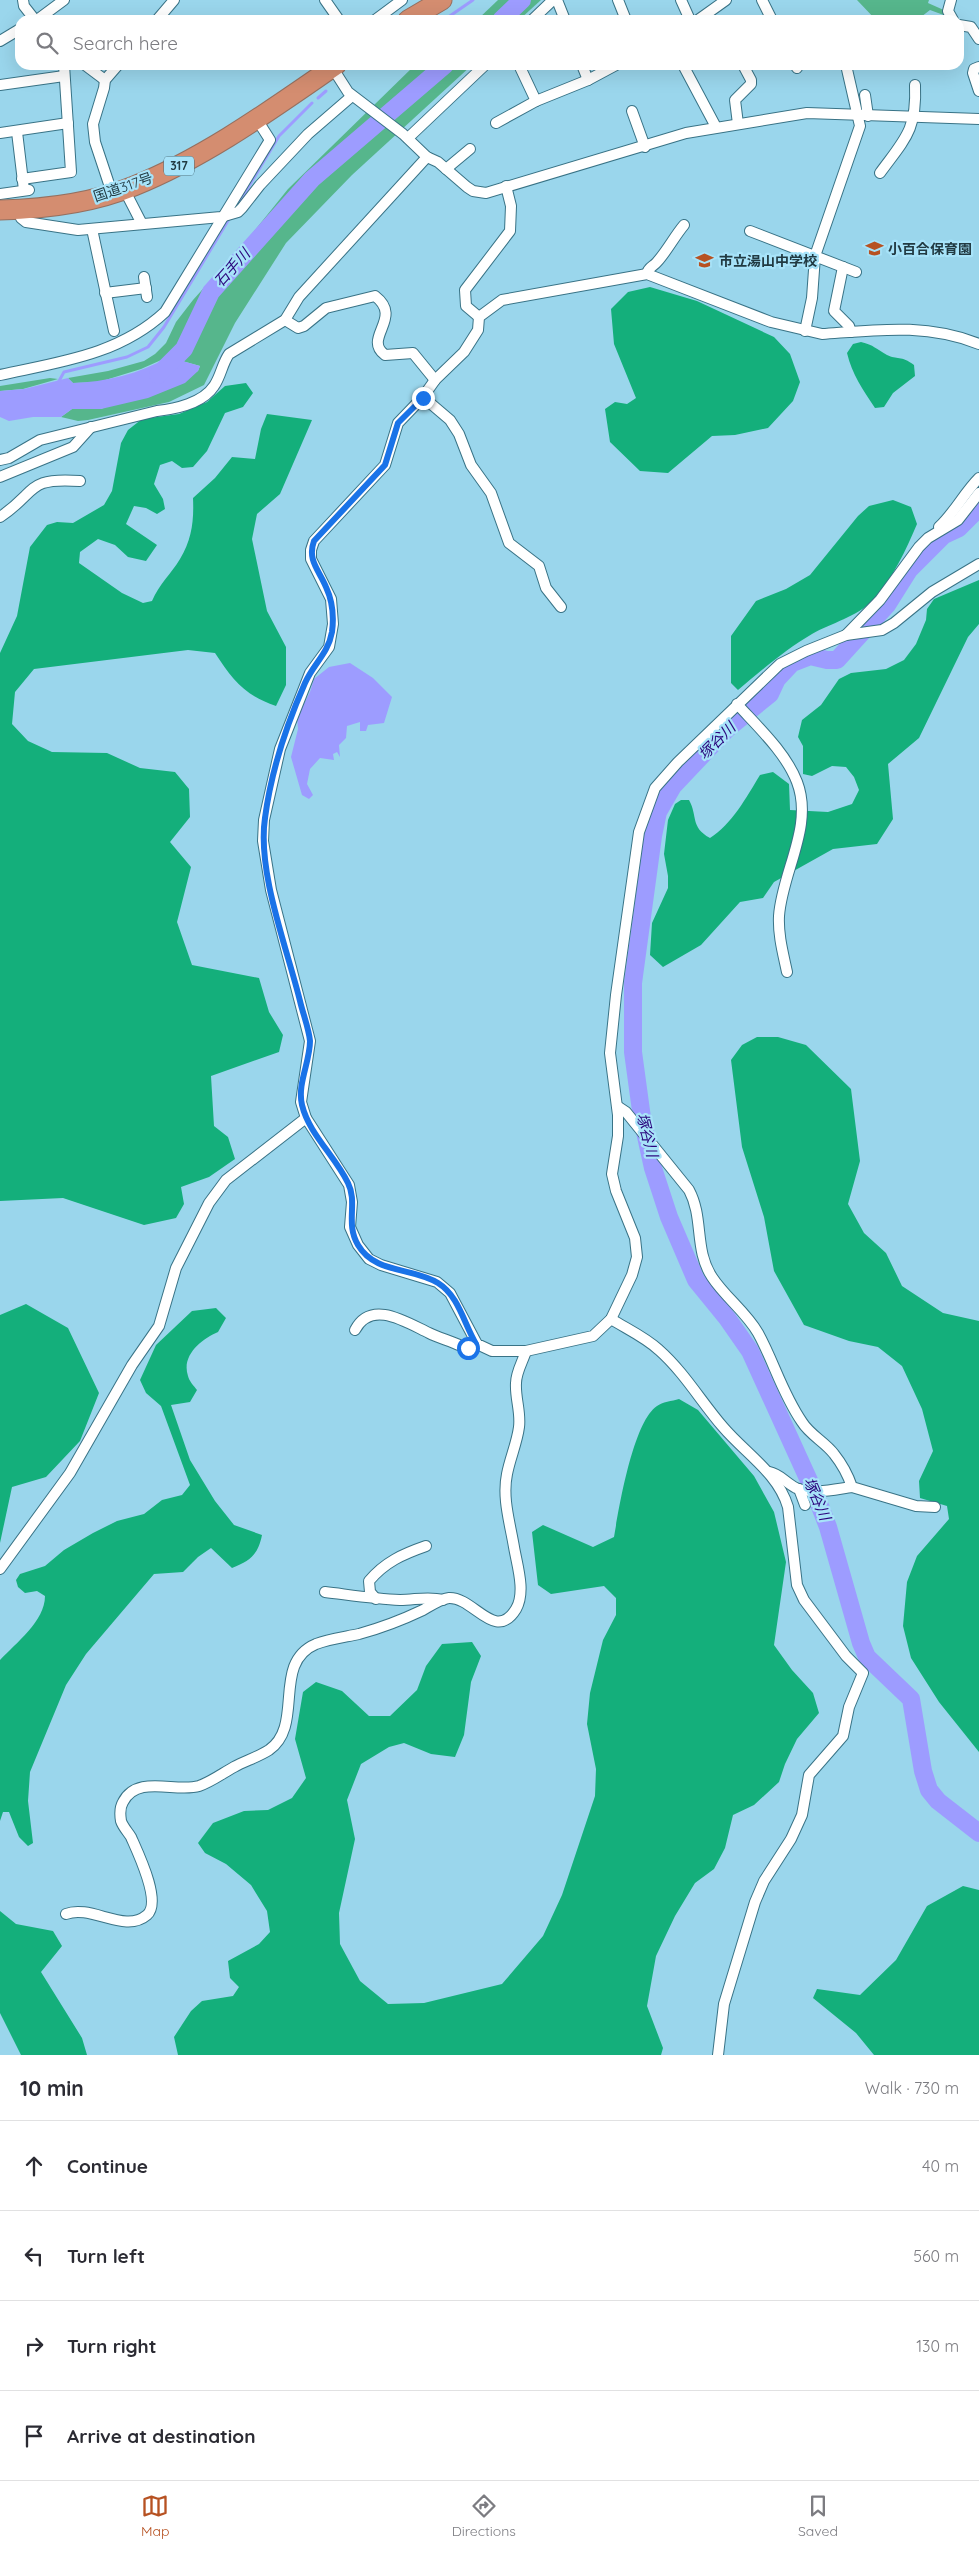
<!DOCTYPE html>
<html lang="en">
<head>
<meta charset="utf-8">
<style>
	:root { --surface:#fff; --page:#f2f2f3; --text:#2b2b33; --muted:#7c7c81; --line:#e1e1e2; --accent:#b75222 }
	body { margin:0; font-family:Quicksand,"Noto Sans JP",sans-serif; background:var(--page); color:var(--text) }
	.stop { position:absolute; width:15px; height:15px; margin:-11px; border:4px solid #1a73e8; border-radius:50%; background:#fff }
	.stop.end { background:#1a73e8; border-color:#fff; box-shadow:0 1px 5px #0008 }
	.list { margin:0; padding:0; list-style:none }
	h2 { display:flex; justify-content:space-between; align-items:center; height:65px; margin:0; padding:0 20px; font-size:21px }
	h2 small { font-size:16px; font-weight:400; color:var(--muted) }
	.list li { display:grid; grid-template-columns:32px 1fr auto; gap:15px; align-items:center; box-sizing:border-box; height:90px; padding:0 20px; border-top:1px solid var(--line) }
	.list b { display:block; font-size:19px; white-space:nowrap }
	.list em { font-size:16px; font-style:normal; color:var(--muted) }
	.icon { flex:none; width:28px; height:28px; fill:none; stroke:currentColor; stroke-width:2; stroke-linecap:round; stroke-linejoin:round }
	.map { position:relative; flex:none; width:979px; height:2055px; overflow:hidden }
	.search { position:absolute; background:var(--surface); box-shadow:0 5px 20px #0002; left:15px; right:15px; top:15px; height:55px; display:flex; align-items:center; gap:12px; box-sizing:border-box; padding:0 18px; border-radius:15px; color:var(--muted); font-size:19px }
	.sheet { height:425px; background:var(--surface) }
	nav { display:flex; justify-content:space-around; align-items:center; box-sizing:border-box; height:70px; border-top:1px solid var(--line); background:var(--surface); font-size:14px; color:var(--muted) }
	nav a { display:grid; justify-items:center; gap:2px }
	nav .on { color:var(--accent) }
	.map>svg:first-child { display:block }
	.green { fill:#56b68c }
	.forest { fill:#14af7b }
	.water { fill:#9d9cff }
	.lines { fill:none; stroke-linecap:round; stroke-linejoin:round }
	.stream { stroke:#9d9cff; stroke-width:3 }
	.river { stroke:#9d9cff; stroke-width:18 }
	.street-casing { stroke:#397386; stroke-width:12 }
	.highway-casing { stroke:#957060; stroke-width:21 }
	.street { stroke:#fff; stroke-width:10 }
	.highway { stroke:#d48d70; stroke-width:19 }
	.route { stroke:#1a73e8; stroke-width:6 }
	.labels { text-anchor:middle; stroke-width:4.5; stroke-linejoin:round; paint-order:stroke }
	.shield { fill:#a7e3f9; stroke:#496d79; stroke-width:1 }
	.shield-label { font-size:12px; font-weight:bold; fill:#213a42 }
	.street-label { font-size:14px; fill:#213a42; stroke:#a7e3f9 }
	.poi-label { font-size:14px; font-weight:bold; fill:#213a42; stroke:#a7e3f9; text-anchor:start }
	.water-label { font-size:15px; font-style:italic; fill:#2b057d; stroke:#a7e3f9 }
</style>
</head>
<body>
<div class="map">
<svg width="979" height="2055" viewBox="0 0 979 2055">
	<rect width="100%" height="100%" fill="#9ad6ec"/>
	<g class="green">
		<polygon points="498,0 541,0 519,20 477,20"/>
		<polygon points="857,0 929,0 928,3 946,11 949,17 930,10 917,20 876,20"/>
		<polygon points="415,65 472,65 352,175 286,243 235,323 204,385 169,402 88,420 78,421 61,417 72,409 101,409 198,371 200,366 168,357 141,369 99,382 73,383 68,378 108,371 144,361 155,354 166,343 176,322 193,300 251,235 288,189"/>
		<polygon points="50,378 58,379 23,389 0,391 0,386"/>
	</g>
	<g class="forest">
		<polygon points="650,287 697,301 774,337 790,354 800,382 793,401 768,428 735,435 712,436 668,473 640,471 610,442 605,409 615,402 627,404 636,398 614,344 611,309 628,292"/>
		<path d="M861,342c13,3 15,7 26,13 10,5 14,0 27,10l1,11 -22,17 -9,14 -9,1c-12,-18 -23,-34 -28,-55l6,-9z"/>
		<path d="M246,383l7,10 -10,14 -18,6 -18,38 -14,16 -11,1 -10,-7 -12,4 -6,19 9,15 2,10 -8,5 -11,-6 -12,-2 -8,18 31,21 -11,16 -18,-4 -13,-12 -17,-6 -18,13 -1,11 43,30 21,10 9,-2c7,-17 19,-27 28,-42 12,-20 14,-38 13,-61l22,-20 17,-21 23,2 6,-30 6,-15 45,6 -32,74 -23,20 -5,25 15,72 19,36v38l-10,21c-31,-10 -44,-27 -61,-53l-27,-3 -154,19 -19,23 -3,32 16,17 24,11 55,1 33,15 35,4 14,17 1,28 -20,25 21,25 -14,55 15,43 67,13 10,34 14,23 -4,17 -68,24 3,50 14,11 7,22 -26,18 -28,10 3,17 -8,14 -32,7 -81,-27 -63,3v-548l17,-37 13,-69 17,-22 10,-3 16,1 31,-18 8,-14 9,-48 7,-13 14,-11 37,-5 28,-12 18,-16z"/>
		<path d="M893,500l18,7 6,17c-11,26 -24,54 -44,76 -16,17 -42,23 -61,34 -26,15 -50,36 -74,56l-7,-7v-47l25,-35 30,-12 24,-14 48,-59 11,-10z"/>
		<path d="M979,580v44l-11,13 -49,101 -31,26 5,55 -16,25 -44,5 -59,33 -11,16 -23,4 -39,43 -38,22 -13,-12 2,-32 16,-35v-12l-4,-22 4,-34 7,-16 6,-4h8c9,16 1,27 21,38 22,-14 36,-40 50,-63l13,-3 16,12 1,26 38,2 24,-8 7,-14 -5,-13 -8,-10 -14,-1 -20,10 -9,-2v-28l-5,-9 4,-17 19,-15 18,-26 12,-6 35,-4 18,-9 12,-16 10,-24 1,-11 7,-10z"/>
		<polygon points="757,1037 778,1037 806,1045 851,1089 860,1161 848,1204 864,1233 886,1253 902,1286 943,1313 979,1321 979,1752 939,1702 911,1658 903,1626 907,1582 917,1556 949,1519 947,1506 920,1498 919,1481 933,1451 922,1409 902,1366 878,1347 849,1341 804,1325 774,1271 764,1217 742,1147 731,1060 742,1045"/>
		<polygon points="26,1304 68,1328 99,1393 80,1441 46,1477 12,1487 0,1543 0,1315"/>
		<path d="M216,1308l10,10 -8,14c-16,7 -37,23 -30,44 1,5 6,10 9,14l-7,12 -19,3 19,55 25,41 19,24 28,10c-4,20 -12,26 -30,33l-21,-20 -13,9 -15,15 -29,2 -68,80 -20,31 -36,87 -2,29 5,42 -5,3 -9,-9 -10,-25h-6l-3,9v-161c16,-17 45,-39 45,-64l-8,-5 -12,2 -7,-6 -2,-7 4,-6 25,-8 19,-16 29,-17 24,-12 27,-7 18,-14 20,-5 8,-10 -29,-79 -15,-13 -6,-13 16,-35 36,-34z"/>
		<path d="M679,1399l19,11 56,66 20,36 12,50 -12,83 18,25 21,23 6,20 -22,26 -12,25 -6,18 -25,23 -21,10 -8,33 -11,21 -19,14 -20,33 -19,40 -9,50 16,42 -2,7h-483l-4,-18 17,-26 11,-10 31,-5 6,-9 -9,-9 -2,-17 31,-17 11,-12 -3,-21 -16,-26 -25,-21 -21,-11 -7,-10 15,-20 31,-12 24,-1 24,-12 14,-20 -11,-39 8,-47 13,-10 26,9 27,25h21l27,-26 9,-24 16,-22 30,-2 9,14 -10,26 -7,53 -9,22 -24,-3 -27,-11 -15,4 -28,17 -14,36 8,39 -16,74 1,31 20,37 28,23 36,-1 78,-19 41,-48 19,-41 33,-99 1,-27 -9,-45 3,-31 13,-53 13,-25v-17l-12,-12 -53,8 -13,-9 -6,-53 11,-7 50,22 21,-10c5,-29 19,-115 43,-131 5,-4 15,-5 22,-7z"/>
		<polygon points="963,1886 979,1890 979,2055 874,2055 856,2033 813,1998 817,1989 860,1995 896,1960 927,1906"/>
		<polygon points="0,1911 16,1924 53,1931 62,1946 41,1972 82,2038 87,2055 21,2055 0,2013"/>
	</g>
	<g class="water">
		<path d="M168,357l32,9 -2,5 -13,12 -37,15 -47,11h-29l-11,8h-28l-24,4 -9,-4v-26l24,-2 44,-11 5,5c32,-1 67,-9 95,-26z"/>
		<polygon points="350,663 373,678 392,697 384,723 368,725 366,731 360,731 360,722 347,726 346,738 339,745 340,757 337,752 333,754 334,760 320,758 310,769 307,784 313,795 309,799 302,795 291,757 298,729 297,717 310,692 314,679 329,667"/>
	</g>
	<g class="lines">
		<g class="stream">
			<polyline points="444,20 473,0"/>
			<polyline points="356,67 360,65"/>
			<polyline points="318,98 326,91"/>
			<polyline points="235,209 279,136 312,103"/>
			<polyline points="59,381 64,372 127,357 148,347 164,327 229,219"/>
		</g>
		<g class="river">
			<polyline points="501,20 522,0"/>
			<polyline points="158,375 184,349 211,292 312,179 445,65"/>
			<polyline points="979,502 972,515 959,528 944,535 909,570 887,605 837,660 827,660 810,656 792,663 777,679 770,694 727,729 673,786 658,812 653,836 633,983 633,1052 642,1118 653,1168 669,1217 696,1280 727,1318 750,1351 816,1496 828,1527 861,1643 867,1657 911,1699 923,1771 929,1790 938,1801 979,1833"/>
		</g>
		<defs>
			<g id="street">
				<polyline points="23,0 24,6 35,20"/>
				<polyline points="325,0 339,20"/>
				<polyline points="557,0 565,20"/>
				<polyline points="618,0 626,20"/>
				<polyline points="681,0 690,20"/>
				<polyline points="762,0 772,20"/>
				<polyline points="951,0 948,11 953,20"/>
				<polyline points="37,20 64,0"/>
				<polyline points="157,20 174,0"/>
				<polyline points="375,20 402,0"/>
				<polyline points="532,20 553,0"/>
				<polyline points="698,20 726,0"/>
				<polyline points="959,25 971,27 979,39"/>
				<polyline points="0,41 20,29"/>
				<polyline points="85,65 105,80"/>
				<polyline points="519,65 536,101"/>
				<polyline points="582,65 588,80"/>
				<polyline points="683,65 716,127"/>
				<polyline points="795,65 797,68"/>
				<polyline points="332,67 348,92 403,134 427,157 438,162 467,187 473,191 486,193 686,133 807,113 979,119"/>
				<polyline points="979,67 974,69 973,73 979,91"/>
				<polyline points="0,85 64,76"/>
				<polyline points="865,95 868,116"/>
				<polyline points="632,111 645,147"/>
				<polyline points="496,123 536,101 588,80 616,65"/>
				<polyline points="738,124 735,100 751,84 751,80 743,65"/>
				<polyline points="17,132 24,190"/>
				<polyline points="0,133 68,123"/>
				<polyline points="408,138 485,65"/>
				<polyline points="446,169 470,149"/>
				<path d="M880,173c25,-34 37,-43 35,-88"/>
				<polyline points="22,179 71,172 64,65"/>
				<polyline points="124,189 142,224"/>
				<polyline points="112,193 95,142 93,124 104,88 105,80 118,65"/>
				<polyline points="0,194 29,190"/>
				<polyline points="18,210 21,218 26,222 78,230 221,217 238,212 242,208 260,185 308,134 352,96"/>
				<polyline points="92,229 114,331"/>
				<polyline points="750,231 856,272"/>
				<polyline points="843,267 834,311 849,326 851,332"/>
				<path d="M647,274c1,-7 6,-7 10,-12 10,-11 17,-25 27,-37"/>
				<polyline points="144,277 147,297"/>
				<polyline points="105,293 146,288"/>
				<polyline points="479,317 466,306 465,290 510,231 511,206 506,186"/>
				<path d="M285,320l13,8 6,-2 22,-18 49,-12c29,22 -13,42 10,59l28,-2 22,27"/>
				<polyline points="805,331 812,298 815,256 860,126 846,65"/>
				<path d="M979,344c-53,-21 -102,-14 -157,-10l-51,-12 -124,-48 -145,26 -23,17 -1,13 -14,22 -29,28 -12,17 -25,26 -13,42 -71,76 -3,9v9l20,40 2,25 -4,23 -19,26 -30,76 -16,71 -1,21 8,49 39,151 -9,61 5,16 43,67 3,17 -2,25 8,18 11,14 12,6 56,17 13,11 27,51 15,7h34l67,-15 18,-17 21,-44 5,-18 -2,-19 -19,-47 -4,-17 6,-38v-21l-8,-62 6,-58 23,-163 16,-44 23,-26 102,-98 26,-13 40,-16 36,-5 12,-7 38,-31 47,-28"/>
				<path d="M0,375c59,-13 119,-20 165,-63l105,-172 -14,-22"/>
				<polyline points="423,397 450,420 459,434 471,465 491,493 509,543 539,566 546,588 561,607"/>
				<path d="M0,460l9,-2 31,-18 117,-29c18,-2 46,-8 57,-25 7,-10 8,-22 15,-32l56,-34 14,-23 128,-140"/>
				<polyline points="0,477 73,447 91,427"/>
				<path d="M0,517c38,-25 25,-40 80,-36"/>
				<path d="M939,527c16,-15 25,-34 40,-49"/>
				<polyline points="846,635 880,600 919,547 928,538 958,520 979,493"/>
				<path d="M737,704c21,23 49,49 60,78 17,44 -15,90 -18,134 -1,19 4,37 8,56"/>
				<path d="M617,1106l9,6 63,78c15,28 5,60 23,87 13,20 34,35 46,56 16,29 24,60 44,89 8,13 23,20 32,32 8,10 14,21 18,33l64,19 19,1"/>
				<path d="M611,1319c16,10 34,18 48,31 25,22 43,53 64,77 22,26 55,46 65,80l9,78 7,15 42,56 17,17 -14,34 -6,29 -34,39 -7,40 -11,24 -27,42 -9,21 -31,102 -6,51"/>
				<path d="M355,1330c16,-31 51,-8 74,3 10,5 22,8 32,13l7,1 9,-3"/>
				<path d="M769,1472c11,2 17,11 27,16 16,7 40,1 56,-1"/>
				<polyline points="799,1489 805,1505"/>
				<polyline points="0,1569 70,1473 132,1365 159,1326 176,1268 209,1203 226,1180 306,1118"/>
				<path d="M325,1592c25,3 50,7 75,8 15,0 28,-4 43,0"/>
				<path d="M376,1599l-6,-7 -1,-11c16,-19 34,-27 57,-35"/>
				<path d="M66,1914c25,-10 59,20 81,1 15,-13 -9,-62 -16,-78 -3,-5 -8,-10 -10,-16 -1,-6 -1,-14 2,-19 14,-28 53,-9 76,-16 12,-4 24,-13 35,-19 11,-6 24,-10 35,-17 36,-25 2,-87 47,-106 13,-5 29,-7 43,-10 22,-6 43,-14 64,-24 7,-4 17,-11 26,-12 25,-1 46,45 67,11 10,-17 1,-44 -2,-62 -4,-24 -12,-49 -7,-73 3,-16 10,-31 12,-47 2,-15 -4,-29 -3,-44 0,-11 7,-22 10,-32"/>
			</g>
			<g id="highway">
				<polyline points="408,20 442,0"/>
				<path d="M0,210c44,-1 93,-7 134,-24 72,-29 138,-77 202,-121"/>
			</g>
		</defs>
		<use href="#street" class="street-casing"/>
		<use href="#highway" class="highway-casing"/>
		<use href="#street" class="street"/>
		<use href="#highway" class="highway"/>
	</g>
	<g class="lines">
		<path class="route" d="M423,398l-25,25 -13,42 -71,76c-7,19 5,29 12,46 6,13 8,30 6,45 -4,22 -18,31 -27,51 -19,43 -34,89 -40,135 -8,54 22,130 35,183 3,13 9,28 10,40 0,21 -13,43 -8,64 7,29 33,51 46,78 10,20 -3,40 10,62 17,29 54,22 80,38 21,13 26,41 38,61l-8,4"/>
	</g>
	<defs>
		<symbol id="school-bare" viewBox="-9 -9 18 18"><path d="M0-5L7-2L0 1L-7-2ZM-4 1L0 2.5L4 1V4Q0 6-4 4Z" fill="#b75222" stroke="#a7e3f9" stroke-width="2.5" paint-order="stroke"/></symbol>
	</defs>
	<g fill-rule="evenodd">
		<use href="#school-bare" x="862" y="236" width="25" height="25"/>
		<use href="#school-bare" x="692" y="248" width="25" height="25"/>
	</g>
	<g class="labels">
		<rect class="shield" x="164" y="156.5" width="30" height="19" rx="4"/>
		<g class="shield-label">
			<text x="179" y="170">317</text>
		</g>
		<g class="street-label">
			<text transform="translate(123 187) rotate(-19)" y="5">国道317号</text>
		</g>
		<g class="poi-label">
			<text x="888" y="254">小百合保育園</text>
			<text x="719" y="266">市立湯山中学校</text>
		</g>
		<g class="water-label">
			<text transform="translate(232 268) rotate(-48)" y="5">石手川</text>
			<text transform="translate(717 741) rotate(-45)" y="5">塚谷川</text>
			<text transform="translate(647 1135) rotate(76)" y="5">塚谷川</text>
			<text transform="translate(817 1499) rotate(67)" y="5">塚谷川</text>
		</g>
	</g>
</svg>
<div class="stop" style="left:468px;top:1348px"></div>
<div class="stop end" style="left:423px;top:398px"></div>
<div class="search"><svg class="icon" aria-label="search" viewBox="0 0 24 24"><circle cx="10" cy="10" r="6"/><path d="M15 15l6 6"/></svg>Search here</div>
</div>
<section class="sheet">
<h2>10 min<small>Walk · 730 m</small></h2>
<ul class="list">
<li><svg class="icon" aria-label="ahead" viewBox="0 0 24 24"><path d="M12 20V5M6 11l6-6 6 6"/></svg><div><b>Continue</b></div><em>40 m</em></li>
<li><svg class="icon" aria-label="left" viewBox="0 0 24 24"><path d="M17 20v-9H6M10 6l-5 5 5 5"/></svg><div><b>Turn left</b></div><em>560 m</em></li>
<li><svg class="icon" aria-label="right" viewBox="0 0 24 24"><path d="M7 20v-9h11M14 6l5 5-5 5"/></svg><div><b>Turn right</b></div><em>130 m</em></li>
<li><svg class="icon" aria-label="arrive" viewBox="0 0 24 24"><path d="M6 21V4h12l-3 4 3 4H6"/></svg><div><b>Arrive at destination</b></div></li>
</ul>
</section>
<nav>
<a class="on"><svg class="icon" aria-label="map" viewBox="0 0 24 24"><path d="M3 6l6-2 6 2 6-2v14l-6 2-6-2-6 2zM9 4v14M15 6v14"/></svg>Map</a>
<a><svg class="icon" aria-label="directions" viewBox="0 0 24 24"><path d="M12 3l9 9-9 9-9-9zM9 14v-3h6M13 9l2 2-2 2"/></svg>Directions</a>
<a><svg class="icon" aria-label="saved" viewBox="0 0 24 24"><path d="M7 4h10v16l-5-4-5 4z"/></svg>Saved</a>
</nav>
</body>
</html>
